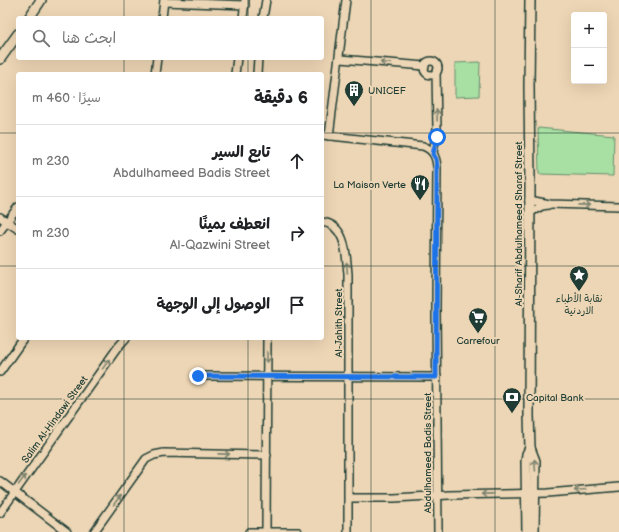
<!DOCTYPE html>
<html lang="ar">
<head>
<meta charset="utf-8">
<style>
	:root { --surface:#fff; --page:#f2f2f2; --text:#202124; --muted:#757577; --line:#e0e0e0 }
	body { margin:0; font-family:"Balsamiq Sans","Playpen Sans Arabic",sans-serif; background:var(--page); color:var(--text); direction:rtl }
	.controls { position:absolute; right:12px; top:12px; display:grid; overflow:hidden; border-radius:4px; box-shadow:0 4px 16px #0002 }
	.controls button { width:36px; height:36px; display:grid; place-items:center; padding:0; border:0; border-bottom:1px solid var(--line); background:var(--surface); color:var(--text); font:20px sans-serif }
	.stop { position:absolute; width:12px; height:12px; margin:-9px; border:3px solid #1a73e8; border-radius:50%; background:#fff }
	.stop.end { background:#1a73e8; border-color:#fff; box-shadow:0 1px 4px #0008 }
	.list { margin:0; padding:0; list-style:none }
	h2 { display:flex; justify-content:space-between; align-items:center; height:52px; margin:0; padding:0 16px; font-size:17px }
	h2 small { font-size:13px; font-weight:400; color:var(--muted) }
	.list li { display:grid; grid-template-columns:26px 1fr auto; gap:12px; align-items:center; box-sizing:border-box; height:72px; padding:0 16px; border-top:1px solid var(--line) }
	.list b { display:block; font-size:15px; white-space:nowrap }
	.list p { margin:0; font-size:13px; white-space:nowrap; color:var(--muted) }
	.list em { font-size:13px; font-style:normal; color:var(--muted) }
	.icon { flex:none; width:22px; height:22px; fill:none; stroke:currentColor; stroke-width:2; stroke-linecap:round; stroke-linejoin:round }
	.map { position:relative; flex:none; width:619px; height:532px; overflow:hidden; direction:ltr }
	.search { position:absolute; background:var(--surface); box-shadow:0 4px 16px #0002; left:16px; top:16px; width:308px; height:44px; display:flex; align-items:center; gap:10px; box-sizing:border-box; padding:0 14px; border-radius:4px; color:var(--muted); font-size:15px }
	.panel { position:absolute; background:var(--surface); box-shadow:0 4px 16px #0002; left:16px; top:72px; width:308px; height:268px; border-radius:4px; direction:rtl }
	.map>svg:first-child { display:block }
	.grass { fill:#a8dfa3; stroke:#648e6c }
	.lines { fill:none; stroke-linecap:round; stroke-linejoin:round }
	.minor-casing { stroke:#1f3d34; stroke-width:10 }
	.tertiary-casing { stroke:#1f3d34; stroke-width:12 }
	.minor { stroke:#edd6b5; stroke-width:7 }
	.tertiary { stroke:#edd6b5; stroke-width:9 }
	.oneway { stroke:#7c826e }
	.route { stroke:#1a73e8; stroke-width:5 }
	.grid { fill:none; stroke:#1f3d34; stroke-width:1; stroke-opacity:0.55 }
	.labels { text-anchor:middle; stroke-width:4; stroke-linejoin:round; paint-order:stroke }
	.poi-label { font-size:10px; fill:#1f3d34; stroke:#edd6b5; text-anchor:start }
	.street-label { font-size:10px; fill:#1f3d34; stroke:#edd6b5 }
</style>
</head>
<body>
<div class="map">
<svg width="619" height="532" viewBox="0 0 619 532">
	<rect width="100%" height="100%" fill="#edd6b5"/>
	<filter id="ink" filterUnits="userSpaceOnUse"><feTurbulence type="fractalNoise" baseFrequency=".025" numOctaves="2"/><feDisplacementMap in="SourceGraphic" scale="8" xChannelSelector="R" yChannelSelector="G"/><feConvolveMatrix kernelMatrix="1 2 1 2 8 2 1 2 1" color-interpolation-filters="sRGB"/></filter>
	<g filter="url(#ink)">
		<g class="grass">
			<polygon points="480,62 479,96 455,97 455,63"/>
			<polygon points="538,128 614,135 613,176 539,174"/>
		</g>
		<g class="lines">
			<defs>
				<g id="minor">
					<polyline points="164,2 245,5"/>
					<polyline points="162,18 164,0"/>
					<polyline points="243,18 245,0"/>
					<polyline points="263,18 266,0"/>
					<polyline points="340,59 425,66"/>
					<circle cx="431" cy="68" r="7"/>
					<polyline points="155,74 157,58"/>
					<polyline points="235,74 237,58"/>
					<polyline points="257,74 258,58"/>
					<path d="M322,135l101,11c10,4 13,10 14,21l-1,143 2,222"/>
					<polyline points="329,136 346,0"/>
					<polyline points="433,153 437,129 436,72"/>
					<polyline points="529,200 550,204 619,206"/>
					<polyline points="529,213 542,206 548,205"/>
					<polyline points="0,217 18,229"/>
					<path d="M322,222c25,3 24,34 26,52v258"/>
					<polyline points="0,231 18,207"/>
					<polyline points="0,372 24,338"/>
					<polyline points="198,376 437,377"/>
					<polyline points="0,481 67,532"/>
					<polyline points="349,498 394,498 449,495 548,493 619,487"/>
					<polyline points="0,513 118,347 126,338"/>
					<polyline points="94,532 146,459 154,455 164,453 267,455"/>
					<polyline points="249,532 298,532"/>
					<polyline points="266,532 267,338"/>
				</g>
				<g id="tertiary">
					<polyline points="530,0 529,86 530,183 529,415 530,448 535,461 534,532"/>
					<polyline points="29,18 41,0"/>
					<polyline points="0,59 18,34"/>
					<polyline points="527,532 526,462 527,454 530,448"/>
				</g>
			</defs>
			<use href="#minor" class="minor-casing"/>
			<use href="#tertiary" class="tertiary-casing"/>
			<use href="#minor" class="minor"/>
			<use href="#tertiary" class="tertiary"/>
		</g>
		<defs><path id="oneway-shaft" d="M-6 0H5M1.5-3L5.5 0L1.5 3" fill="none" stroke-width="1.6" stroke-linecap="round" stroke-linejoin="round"/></defs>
		<g class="oneway">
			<use href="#oneway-shaft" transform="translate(386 63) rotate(-175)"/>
			<use href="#oneway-shaft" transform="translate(437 115) rotate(-91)"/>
			<use href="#oneway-shaft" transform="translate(584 205) rotate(1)"/>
			<use href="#oneway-shaft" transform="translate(347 268) rotate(-94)"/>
			<use href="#oneway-shaft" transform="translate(267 357) rotate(90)"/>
			<use href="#oneway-shaft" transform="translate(106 364) rotate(-54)"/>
			<use href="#oneway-shaft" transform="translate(224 454) rotate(1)"/>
			<use href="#oneway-shaft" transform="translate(535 465) rotate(-94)"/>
			<use href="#oneway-shaft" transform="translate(22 480) rotate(-54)"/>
			<use href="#oneway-shaft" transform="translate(580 490) rotate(175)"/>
			<use href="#oneway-shaft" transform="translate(487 494) rotate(179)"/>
			<use href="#oneway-shaft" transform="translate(117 500) rotate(-54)"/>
		</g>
	</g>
	<g class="lines" filter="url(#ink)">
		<polyline class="route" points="198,376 436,377 437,167 436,159 433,154 437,137"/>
	</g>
	<path class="grid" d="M124,0v18M248,0v18M371,0v532M495,0v532M124,58v16M248,58v16M0,133h18M322,133h297M0,266h18M322,266h297M124,338v194M248,338v194M0,399h619"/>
	<defs>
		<symbol id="building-pin" viewBox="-11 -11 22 30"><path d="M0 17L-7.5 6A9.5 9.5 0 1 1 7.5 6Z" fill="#1f3d34" stroke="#edd6b5"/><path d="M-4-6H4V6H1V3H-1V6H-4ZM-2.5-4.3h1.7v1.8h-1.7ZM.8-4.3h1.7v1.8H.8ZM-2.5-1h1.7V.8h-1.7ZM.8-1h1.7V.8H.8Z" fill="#fff"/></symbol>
		<symbol id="restaurant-pin" viewBox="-11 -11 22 30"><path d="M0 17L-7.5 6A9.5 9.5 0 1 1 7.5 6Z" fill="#1f3d34" stroke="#edd6b5"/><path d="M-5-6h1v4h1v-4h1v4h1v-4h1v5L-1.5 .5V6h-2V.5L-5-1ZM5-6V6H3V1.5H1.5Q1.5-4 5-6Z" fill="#fff"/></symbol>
		<symbol id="sight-pin" viewBox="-11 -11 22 30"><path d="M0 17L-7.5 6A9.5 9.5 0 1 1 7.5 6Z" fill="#1f3d34" stroke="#edd6b5"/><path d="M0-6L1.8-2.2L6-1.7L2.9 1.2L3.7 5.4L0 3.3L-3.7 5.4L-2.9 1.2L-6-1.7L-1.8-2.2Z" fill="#fff"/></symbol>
		<symbol id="supermarket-pin" viewBox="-11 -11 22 30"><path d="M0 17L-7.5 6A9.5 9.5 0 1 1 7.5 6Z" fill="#1f3d34" stroke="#edd6b5"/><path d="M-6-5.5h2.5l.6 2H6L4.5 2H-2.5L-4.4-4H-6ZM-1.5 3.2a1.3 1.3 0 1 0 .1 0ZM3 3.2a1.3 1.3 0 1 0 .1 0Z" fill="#fff"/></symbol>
		<symbol id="bank-pin" viewBox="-11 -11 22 30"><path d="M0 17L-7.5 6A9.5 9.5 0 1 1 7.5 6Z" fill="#1f3d34" stroke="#edd6b5"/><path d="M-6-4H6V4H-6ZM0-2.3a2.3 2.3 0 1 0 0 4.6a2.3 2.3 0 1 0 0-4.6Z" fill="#fff"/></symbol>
	</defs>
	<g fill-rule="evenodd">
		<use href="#building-pin" x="343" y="79" width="22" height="30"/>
		<use href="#restaurant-pin" x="409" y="173" width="22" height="30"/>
		<use href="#sight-pin" x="568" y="264" width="22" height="30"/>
		<use href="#supermarket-pin" x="467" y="306" width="22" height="30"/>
		<use href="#bank-pin" x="501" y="386" width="22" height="30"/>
	</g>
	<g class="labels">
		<g class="poi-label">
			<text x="368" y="94">UNICEF</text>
			<text x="406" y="188" text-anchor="end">La Maison Verte</text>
			<text x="579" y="302" text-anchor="middle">نقابة الأطباء<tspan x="579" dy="12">الاردنية</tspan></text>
			<text x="478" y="344" text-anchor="middle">Carrefour</text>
			<text x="526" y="401">Capital Bank</text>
		</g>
		<g class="street-label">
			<text transform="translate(518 224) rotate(-90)" y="4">Al-Sharif Abdulhameed Sharaf Street</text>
			<text transform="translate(338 323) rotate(-90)" y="4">Al-Jahith Street</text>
			<text transform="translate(54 419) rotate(-54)" y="4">Salim Al-Hindawi Street</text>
			<text transform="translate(427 453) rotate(-90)" y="4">Abdulhameed Badis Street</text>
		</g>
	</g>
</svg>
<div class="controls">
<button>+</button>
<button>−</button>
</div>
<div class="stop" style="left:437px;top:137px"></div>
<div class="stop end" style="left:198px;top:376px"></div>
<div class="search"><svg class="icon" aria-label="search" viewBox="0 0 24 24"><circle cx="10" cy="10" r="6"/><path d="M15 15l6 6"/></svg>ابحث هنا</div>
<section class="panel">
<h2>6 دقيقة<small>سيرًا · 460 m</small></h2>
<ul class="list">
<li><svg class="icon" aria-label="ahead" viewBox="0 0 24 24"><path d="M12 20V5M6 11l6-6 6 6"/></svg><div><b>تابع السير</b><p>Abdulhameed Badis Street</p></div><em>230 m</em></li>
<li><svg class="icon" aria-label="right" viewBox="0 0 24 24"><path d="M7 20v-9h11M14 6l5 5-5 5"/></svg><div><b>انعطف يمينًا</b><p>Al-Qazwini Street</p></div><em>230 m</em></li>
<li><svg class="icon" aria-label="arrive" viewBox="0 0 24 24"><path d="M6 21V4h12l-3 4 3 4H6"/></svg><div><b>الوصول إلى الوجهة</b></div></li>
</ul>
</section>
</div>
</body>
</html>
